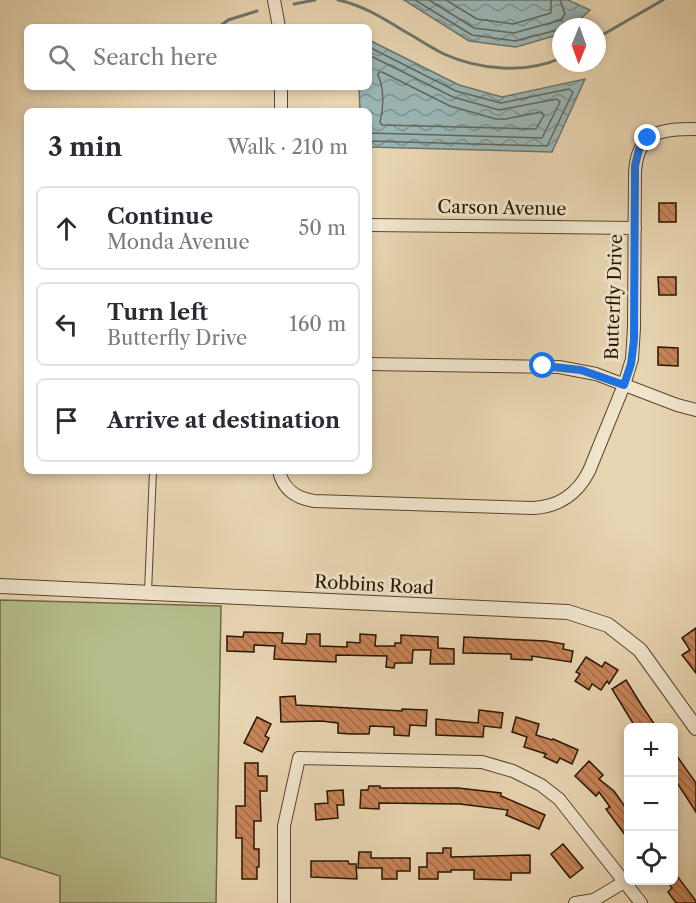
<!DOCTYPE html>
<html lang="en">
<head>
<meta charset="utf-8">
<style>
	:root { --surface:#fff; --page:#f2f2f3; --text:#2b2b33; --muted:#7c7c81; --line:#e1e1e2 }
	body { margin:0; font-family:"Libre Caslon Text",serif; background:var(--page); color:var(--text) }
	.controls { position:absolute; right:18px; bottom:18px; display:grid; overflow:hidden; border-radius:9px; box-shadow:0 3px 9px #0003 }
	.controls button { width:54px; height:54px; display:grid; place-items:center; padding:0; border:0; border-bottom:2px solid var(--line); background:var(--surface); color:var(--text); font:30px sans-serif }
	.compass { position:absolute; left:552px; top:18px; width:54px; height:54px; border-radius:50%; background:var(--surface); box-shadow:0 3px 9px #0003; rotate:181deg }
	.stop { position:absolute; width:18px; height:18px; margin:-14px; border:4px solid #1a73e8; border-radius:50%; background:#fff }
	.stop.end { background:#1a73e8; border-color:#fff; box-shadow:0 2px 6px #0008 }
	.list { margin:0; padding:0; list-style:none }
	h2 { display:flex; justify-content:space-between; align-items:center; height:78px; margin:0; padding:0 24px; font-size:26px }
	h2 small { font-size:20px; font-weight:400; color:var(--muted) }
	.list li { display:grid; grid-template-columns:39px 1fr auto; gap:18px; align-items:center; box-sizing:border-box; height:84px; margin:0 12px 12px; padding:0 12px; border:2px solid var(--line); border-radius:9px }
	.list b { display:block; font-size:22px; white-space:nowrap }
	.list p { margin:0; font-size:20px; white-space:nowrap; color:var(--muted) }
	.list em { font-size:20px; font-style:normal; color:var(--muted) }
	.icon { flex:none; width:33px; height:33px; fill:none; stroke:currentColor; stroke-width:2; stroke-linecap:round; stroke-linejoin:round }
	.map { position:relative; flex:none; width:696px; height:903px; overflow:hidden }
	.search { position:absolute; background:var(--surface); box-shadow:0 3px 9px #0003; left:24px; top:24px; width:348px; height:66px; display:flex; align-items:center; gap:15px; box-sizing:border-box; padding:0 21px; border-radius:9px; color:var(--muted); font-size:22px }
	.panel { position:absolute; background:var(--surface); box-shadow:0 3px 9px #0003; left:24px; top:108px; width:348px; height:366px; border-radius:9px }
	.map>svg:first-child { display:block }
	.grass { fill:#b6bd8c; stroke:#6f6a46; stroke-width:1.5 }
	.water { fill:url(#water-waves); stroke:#6c766d; stroke-width:1.5 }
	.lines { fill:none; stroke-linecap:round; stroke-linejoin:round }
	.shore { stroke:#61665a; stroke-width:1.5 }
	.stream { stroke:#6c766d; stroke-width:3 }
	.building { fill:url(#building-back-hatch); stroke:#281600; stroke-width:1.5 }
	.service-casing { stroke:#58462c; stroke-width:8 }
	.minor-casing { stroke:#58462c; stroke-width:14 }
	.tertiary-casing { stroke:#58462c; stroke-width:16 }
	.service { stroke:#f0e4cc; stroke-width:6 }
	.minor { stroke:#f0e4cc; stroke-width:12 }
	.tertiary { stroke:#f0e4cc; stroke-width:14 }
	.route { stroke:#1a73e8; stroke-width:8 }
	.labels { text-anchor:middle; stroke-width:6; stroke-linejoin:round; paint-order:stroke }
	.street-label { font-size:18px; fill:#281600; stroke:#f0e4cc }
</style>
</head>
<body>
<div class="map">
<svg width="696" height="903" viewBox="0 0 696 903">
	<defs>
		<pattern id="water-waves" width="16" height="10" patternUnits="userSpaceOnUse" patternTransform="scale(1.5)"><rect width="16" height="10" fill="#9ab6b5"/><path d="M0 5q4-4 8 0t8 0" fill="none" stroke="#7e9391"/></pattern>
		<pattern id="building-back-hatch" width="6" height="6" patternUnits="userSpaceOnUse" patternTransform="scale(1.5)"><rect width="6" height="6" fill="#c88458"/><path d="M-1 5l2 2M0 0l6 6M5-1l2 2" fill="none" stroke="#a26b46"/></pattern>
	</defs>
	<rect width="100%" height="100%" fill="#e8d5b1"/>
	<filter id="stains"><feTurbulence type="fractalNoise" baseFrequency=".00333" numOctaves="4"/><feColorMatrix values="0 0 0 0 .2 0 0 0 0 .09 0 0 0 0 .02 0 0 0 .5 -.17"/></filter>
	<radialGradient id="worn" r=".72"><stop offset=".6" stop-color="#630" stop-opacity="0"/><stop offset="1" stop-color="#630" stop-opacity=".3"/></radialGradient>
	<polygon class="grass" points="0,600 221,606 216,903 60,903 60,876 0,857"/>
	<g class="water">
		<polygon points="404,0 568,0 590,10 572,27 561,27 561,34 516,47 469,41"/>
		<polygon points="369,40 459,85 502,97 585,79 552,152 369,147 369,111 360,111 359,87 369,87"/>
	</g>
	<g class="lines">
		<g class="shore">
			<polyline points="415,0 472,35 515,41 561,29"/>
			<polyline points="429,0 474,28 514,33 561,20 565,14 560,0"/>
			<polyline points="446,0 477,19 513,24 551,13 551,0"/>
			<polyline points="369,47 456,91 501,103 569,89 573,92 547,146 369,141"/>
			<polyline points="369,55 453,97 499,110 557,99 560,102 542,138 369,133"/>
			<path d="M379,72h3l68,34 46,13h10l35,-7 3,3 -8,14 -154,-4 -2,-3c4,-14 4,-34 -2,-47z"/>
		</g>
		<g class="stream">
			<path d="M338,0c24,5 45,18 66,31 13,7 26,16 40,23 35,16 82,20 117,4"/>
			<polyline points="294,4 315,0"/>
			<polyline points="219,27 228,20 257,11"/>
			<polyline points="597,38 663,0"/>
		</g>
	</g>
	<g class="building">
		<rect x="659" y="203" width="17" height="19"/>
		<polygon points="658,277 676,277 676,295 659,295"/>
		<polygon points="658,347 678,348 678,366 658,365"/>
		<polygon points="696,628 696,673 682,655 690,650 682,638"/>
		<polygon points="244,632 283,633 282,643 306,644 307,634 320,634 320,646 347,647 347,642 360,643 360,634 376,635 375,646 395,646 395,643 401,643 401,635 438,637 438,648 454,649 454,664 430,664 431,650 413,650 412,663 395,663 394,668 386,667 387,656 336,655 336,662 312,661 274,659 275,646 254,645 254,652 227,651 227,636 243,637"/>
		<polygon points="464,637 546,641 564,644 563,649 573,651 571,662 532,656 532,660 511,659 511,654 463,653"/>
		<polygon points="586,657 602,667 605,662 618,670 609,684 607,681 601,690 592,684 589,690 575,681 580,674 576,672"/>
		<polygon points="626,680 642,706 657,728 636,728 631,720 612,689"/>
		<polygon points="295,696 296,705 402,711 402,709 427,710 426,726 410,725 409,736 394,735 394,727 370,726 369,734 350,734 338,733 338,723 321,721 281,722 280,697"/>
		<polygon points="479,710 503,713 501,728 484,726 483,737 436,735 436,719 478,723"/>
		<polygon points="257,717 271,724 265,736 269,738 262,752 244,743"/>
		<polygon points="516,717 539,724 536,735 552,740 553,739 578,750 572,764 560,758 557,763 544,757 546,754 524,747 527,737 512,732"/>
		<polygon points="674,752 696,783 696,812 674,778"/>
		<polygon points="589,761 603,775 599,779 614,791 628,811 628,839 606,809 610,807 599,792 596,796 575,776"/>
		<polygon points="245,763 258,763 258,776 267,776 267,791 260,791 261,821 254,821 254,849 259,849 259,867 257,867 257,879 242,879 242,838 236,838 236,806 245,806"/>
		<polygon points="369,786 380,786 380,788 458,788 501,793 501,796 545,815 539,829 506,815 508,810 460,804 379,803 379,809 360,808 361,790 368,790"/>
		<polygon points="343,790 344,805 337,805 338,818 316,820 315,804 328,803 327,791"/>
		<polygon points="563,844 583,868 570,878 551,854"/>
		<polygon points="443,848 451,848 451,857 530,855 530,873 511,873 511,880 474,879 474,870 451,870 451,872 438,872 438,879 419,879 419,867 427,867 427,853 443,853"/>
		<polygon points="359,852 371,852 371,858 410,858 410,871 397,871 397,879 382,879 382,868 358,868"/>
		<polygon points="311,861 348,861 349,864 356,864 357,879 311,877"/>
		<polygon points="674,872 696,901 696,903 676,903 668,892 672,888 667,880 674,880"/>
	</g>
	<g class="lines">
		<defs>
			<polyline id="service" points="148,592 153,471"/>
			<g id="minor">
				<polyline points="274,0 279,27"/>
				<polyline points="281,111 281,87"/>
				<polyline points="369,225 635,228"/>
				<polyline points="369,364 559,367 596,374 677,405 696,410"/>
				<path d="M279,471c4,18 16,27 35,30l219,7c26,-1 45,-15 56,-37l35,-86 8,-26 2,-31 1,-155c2,-42 26,-44 61,-44"/>
				<polyline points="284,903 284,826 299,758 482,762 513,771 541,785 559,799 641,903"/>
				<polyline points="575,903 594,900 624,882"/>
			</g>
			<polyline id="tertiary" points="0,586 568,612 608,625 640,650 696,728"/>
		</defs>
		<use href="#service" class="service-casing"/>
		<use href="#minor" class="minor-casing"/>
		<use href="#tertiary" class="tertiary-casing"/>
		<use href="#service" class="service"/>
		<use href="#minor" class="minor"/>
		<use href="#tertiary" class="tertiary"/>
	</g>
	<g class="lines">
		<polyline class="route" points="543,366 581,370 624,385 631,364 634,340 635,166 639,149 648,138"/>
	</g>
	<g class="labels">
		<g class="street-label">
			<text transform="translate(502 208) rotate(1)" y="6">Carson Avenue</text>
			<text transform="translate(614 297) rotate(-88)" y="6">Butterfly Drive</text>
			<text transform="translate(374 585) rotate(3)" y="6">Robbins Road</text>
		</g>
	</g>
	<rect width="100%" height="100%" filter="url(#stains)"/>
	<rect width="100%" height="100%" fill="url(#worn)"/>
</svg>
<div class="controls">
<button>+</button>
<button>−</button>
<button><svg class="icon" aria-label="locate" viewBox="0 0 24 24"><circle cx="12" cy="12" r="6"/><path d="M12 2v4M12 18v4M2 12h4M18 12h4"/></svg></button>
</div>
<svg class="compass" viewBox="-18 -18 36 36"><path d="M0-13l5 13h-10z" fill="#e53935"/><path d="M0 13l5-13h-10z" fill="#7c7c81"/></svg>
<div class="stop" style="left:543px;top:366px"></div>
<div class="stop end" style="left:648px;top:138px"></div>
<div class="search"><svg class="icon" aria-label="search" viewBox="0 0 24 24"><circle cx="10" cy="10" r="6"/><path d="M15 15l6 6"/></svg>Search here</div>
<section class="panel">
<h2>3 min<small>Walk · 210 m</small></h2>
<ul class="list">
<li><svg class="icon" aria-label="ahead" viewBox="0 0 24 24"><path d="M12 20V5M6 11l6-6 6 6"/></svg><div><b>Continue</b><p>Monda Avenue</p></div><em>50 m</em></li>
<li><svg class="icon" aria-label="left" viewBox="0 0 24 24"><path d="M17 20v-9H6M10 6l-5 5 5 5"/></svg><div><b>Turn left</b><p>Butterfly Drive</p></div><em>160 m</em></li>
<li><svg class="icon" aria-label="arrive" viewBox="0 0 24 24"><path d="M6 21V4h12l-3 4 3 4H6"/></svg><div><b>Arrive at destination</b></div></li>
</ul>
</section>
</div>
</body>
</html>
